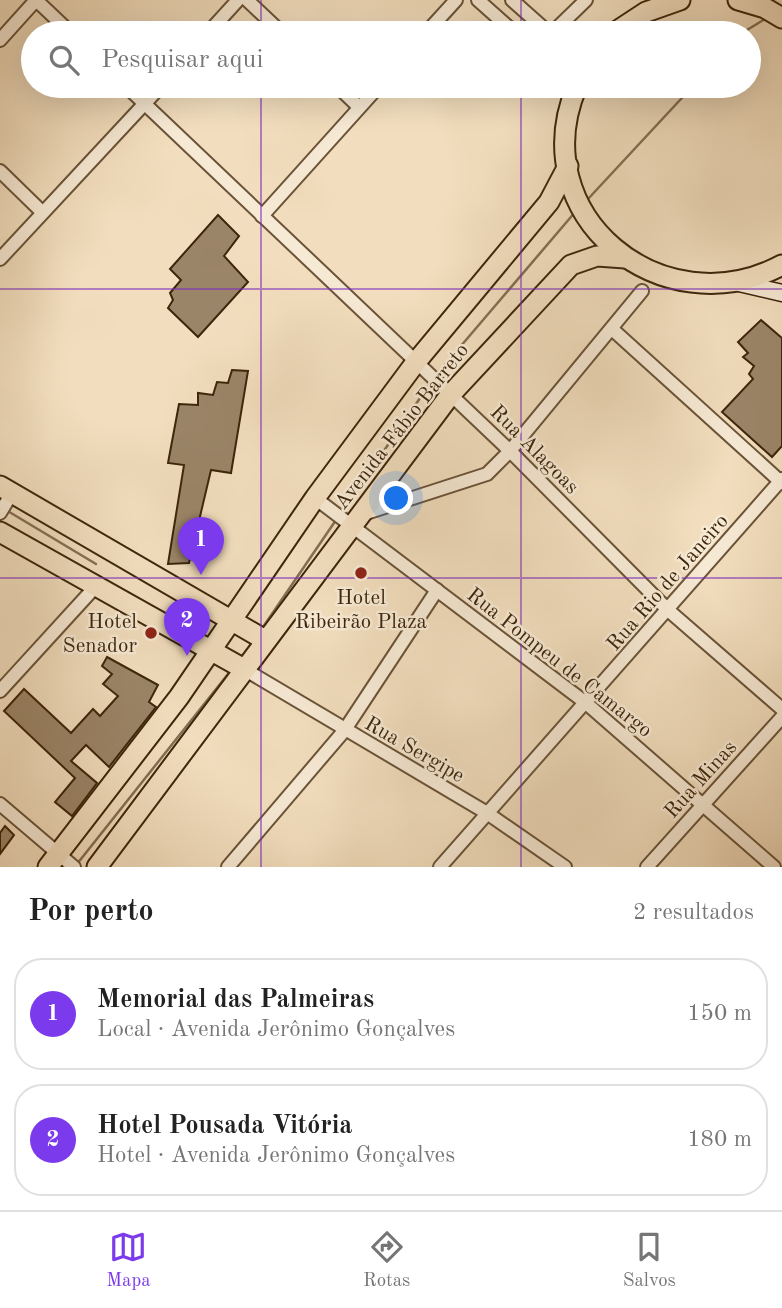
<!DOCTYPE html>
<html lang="pt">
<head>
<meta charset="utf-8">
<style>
	:root { --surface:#fff; --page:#f6f6f6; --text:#222; --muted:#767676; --line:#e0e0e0; --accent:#7c3aed }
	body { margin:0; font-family:"Old Standard TT",serif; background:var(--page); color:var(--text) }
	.you { position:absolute; left:397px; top:499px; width:24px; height:24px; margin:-18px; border:5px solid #fff; border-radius:50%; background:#1a73e8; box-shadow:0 0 0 10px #1a73e833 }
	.badge { display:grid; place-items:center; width:46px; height:46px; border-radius:50%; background:var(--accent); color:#fff; font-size:23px; font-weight:700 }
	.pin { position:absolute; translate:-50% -58px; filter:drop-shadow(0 2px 4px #0008) }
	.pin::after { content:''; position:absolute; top:37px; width:24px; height:21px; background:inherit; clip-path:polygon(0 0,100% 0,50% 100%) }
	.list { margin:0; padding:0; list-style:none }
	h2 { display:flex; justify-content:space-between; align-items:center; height:91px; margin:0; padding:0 28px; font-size:30px }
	h2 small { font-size:23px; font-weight:400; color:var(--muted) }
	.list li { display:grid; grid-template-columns:46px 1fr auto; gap:21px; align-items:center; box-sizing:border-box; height:112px; margin:0 14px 14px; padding:0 14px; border:2px solid var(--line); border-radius:28px }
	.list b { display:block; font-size:26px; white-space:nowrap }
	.list p { margin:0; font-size:23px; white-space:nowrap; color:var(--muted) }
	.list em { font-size:23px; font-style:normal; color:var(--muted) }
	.icon { flex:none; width:38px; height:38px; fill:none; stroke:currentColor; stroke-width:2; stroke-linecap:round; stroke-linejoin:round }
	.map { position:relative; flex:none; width:782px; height:867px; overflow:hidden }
	.search { position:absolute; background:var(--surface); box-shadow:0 7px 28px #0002; left:21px; right:21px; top:21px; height:77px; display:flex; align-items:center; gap:18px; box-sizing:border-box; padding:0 24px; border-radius:38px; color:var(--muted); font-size:26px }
	.sheet { height:343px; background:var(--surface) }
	nav { display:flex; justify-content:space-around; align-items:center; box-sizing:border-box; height:98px; border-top:2px solid var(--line); background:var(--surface); font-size:19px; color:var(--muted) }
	nav a { display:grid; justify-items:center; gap:4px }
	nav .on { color:var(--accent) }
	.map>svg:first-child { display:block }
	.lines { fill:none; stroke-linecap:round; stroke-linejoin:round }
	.stream { stroke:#846e52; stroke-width:2.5 }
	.building { fill:#9b8568; stroke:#3d250b; stroke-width:2 }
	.minor-casing { stroke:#6a5338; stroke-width:16 }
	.secondary-casing { stroke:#3d250b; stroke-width:19 }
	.primary-casing { stroke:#3d250b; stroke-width:23 }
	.minor { stroke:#f7ead5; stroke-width:12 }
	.secondary { stroke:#f7ead5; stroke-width:16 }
	.primary { stroke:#f2debe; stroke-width:19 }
	.grid { fill:none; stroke:#7b2cbf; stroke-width:2; stroke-opacity:0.55 }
	.poi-dot { fill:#8f2418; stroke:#f7ead5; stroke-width:2.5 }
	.labels { text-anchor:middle; stroke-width:5; stroke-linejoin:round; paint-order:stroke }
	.street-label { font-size:21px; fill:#3d250b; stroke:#f7ead5 }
	.poi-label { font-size:21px; fill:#3d250b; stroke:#f7ead5 }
</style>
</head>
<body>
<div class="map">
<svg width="782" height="867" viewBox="0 0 782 867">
	<rect width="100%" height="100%" fill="#f2debe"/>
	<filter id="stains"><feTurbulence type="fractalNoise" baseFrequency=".00286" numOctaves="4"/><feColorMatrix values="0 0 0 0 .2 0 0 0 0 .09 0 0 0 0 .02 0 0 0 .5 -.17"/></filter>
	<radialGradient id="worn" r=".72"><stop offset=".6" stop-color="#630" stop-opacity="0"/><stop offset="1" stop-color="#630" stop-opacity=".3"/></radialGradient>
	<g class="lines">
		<g class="stream">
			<polyline points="742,33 765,19"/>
			<polyline points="588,199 693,86"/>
			<polyline points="437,374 576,211"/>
			<polyline points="6,510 96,564"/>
			<polyline points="342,512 431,382"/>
			<polyline points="261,630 336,520"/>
			<polyline points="240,659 253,642"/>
			<polyline points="77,864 232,669"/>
		</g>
	</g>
	<g class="building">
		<polygon points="218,215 239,236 224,256 248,282 198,337 168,308 173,300 170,293 181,280 170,269"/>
		<polygon points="761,320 782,338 782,446 772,457 722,412 753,379 749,374 754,366 743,357 748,353 738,342"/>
		<polygon points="232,370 248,371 231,473 211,470 189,563 168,564 184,465 168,463 179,404 198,405 198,393 213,395 217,382 228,383"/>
		<polygon points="107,657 158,685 149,702 156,707 109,767 86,745 71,761 97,783 72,816 55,802 75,778 4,711 24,689 71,733 93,709 100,716 118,696 103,684 112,674 102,666"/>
		<polygon points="5,826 14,835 0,854 0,833"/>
	</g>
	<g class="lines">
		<defs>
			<g id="minor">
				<polyline points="247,0 282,33"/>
				<polyline points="478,0 515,33"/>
				<polyline points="512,0 549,33"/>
				<polyline points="208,33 238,0"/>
				<polyline points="426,33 456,0"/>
				<polyline points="552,33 586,0"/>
				<polyline points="0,40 36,0 71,33"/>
				<polyline points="126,86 510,451 668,610 782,709"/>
				<polyline points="337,86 359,107"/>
				<polyline points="0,171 42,212"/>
				<polyline points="262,216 379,86"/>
				<polyline points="0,259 161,86"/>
				<polyline points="612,329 782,483"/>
				<polyline points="315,498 586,703 774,867"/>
				<polyline points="0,513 12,493"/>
				<polyline points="360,515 487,474 510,451 642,291"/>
				<polyline points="244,669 487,813 565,867"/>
				<polyline points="0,691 96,586"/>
				<polyline points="0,804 74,867"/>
				<polyline points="228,867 344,731 437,590"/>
				<polyline points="440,867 782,479"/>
				<polyline points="647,867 782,717"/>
			</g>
			<polyline id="secondary" points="739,283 782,293"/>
			<g id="primary">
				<polyline points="738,0 765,8 782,18"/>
				<polyline points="614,33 646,12 680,0"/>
				<path d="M577,86c-55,129 85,243 205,179"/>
				<polyline points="0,486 265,640"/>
				<polyline points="0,532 244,669"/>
				<polyline points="48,867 179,697 315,498 416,362 549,202 568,166"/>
				<polyline points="97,867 451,394 571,265 597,256 625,258"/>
			</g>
		</defs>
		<use href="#minor" class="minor-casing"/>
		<use href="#secondary" class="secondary-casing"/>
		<use href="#primary" class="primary-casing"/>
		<use href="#minor" class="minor"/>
		<use href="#secondary" class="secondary"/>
		<use href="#primary" class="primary"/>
	</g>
	<path class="grid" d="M261,0v33M521,0v33M261,86v781M521,86v781M0,289h782M0,578h782"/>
	<g class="poi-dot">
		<circle cx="361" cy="573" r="7"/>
		<circle cx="151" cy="633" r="7"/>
	</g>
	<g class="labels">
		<g class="street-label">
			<text transform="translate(401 426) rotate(-52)" y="7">Avenida Fábio Barreto</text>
			<text transform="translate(535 449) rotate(45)" y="7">Rua Alagoas</text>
			<text transform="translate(667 582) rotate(-49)" y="7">Rua Rio de Janeiro</text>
			<text transform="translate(560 662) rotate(38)" y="7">Rua Pompeu de Camargo</text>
			<text transform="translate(415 749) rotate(30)" y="7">Rua Sergipe</text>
			<text transform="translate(700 779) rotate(-48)" y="7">Rua Minas</text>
		</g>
		<g class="poi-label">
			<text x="361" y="604">Hotel<tspan x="361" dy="24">Ribeirão Plaza</tspan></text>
			<text x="137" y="628" text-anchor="end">Hotel<tspan x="137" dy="24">Senador</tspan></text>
		</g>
	</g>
	<rect width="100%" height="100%" filter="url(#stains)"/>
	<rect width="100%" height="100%" fill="url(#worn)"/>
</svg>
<div class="you"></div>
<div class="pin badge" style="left:201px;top:575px">1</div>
<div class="pin badge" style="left:187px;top:656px">2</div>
<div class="search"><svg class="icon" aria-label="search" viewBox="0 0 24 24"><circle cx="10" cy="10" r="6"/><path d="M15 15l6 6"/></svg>Pesquisar aqui</div>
</div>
<section class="sheet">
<h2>Por perto<small>2 resultados</small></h2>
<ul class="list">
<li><span class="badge">1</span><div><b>Memorial das Palmeiras</b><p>Local · Avenida Jerônimo Gonçalves</p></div><em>150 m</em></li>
<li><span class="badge">2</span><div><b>Hotel Pousada Vitória</b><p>Hotel · Avenida Jerônimo Gonçalves</p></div><em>180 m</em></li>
</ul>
</section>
<nav>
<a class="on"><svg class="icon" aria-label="map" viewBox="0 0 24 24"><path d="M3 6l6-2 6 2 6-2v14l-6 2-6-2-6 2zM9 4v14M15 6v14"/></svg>Mapa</a>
<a><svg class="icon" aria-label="directions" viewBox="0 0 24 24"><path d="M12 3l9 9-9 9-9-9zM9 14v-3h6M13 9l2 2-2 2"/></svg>Rotas</a>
<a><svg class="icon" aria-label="saved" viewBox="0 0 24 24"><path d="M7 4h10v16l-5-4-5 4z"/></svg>Salvos</a>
</nav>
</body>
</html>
